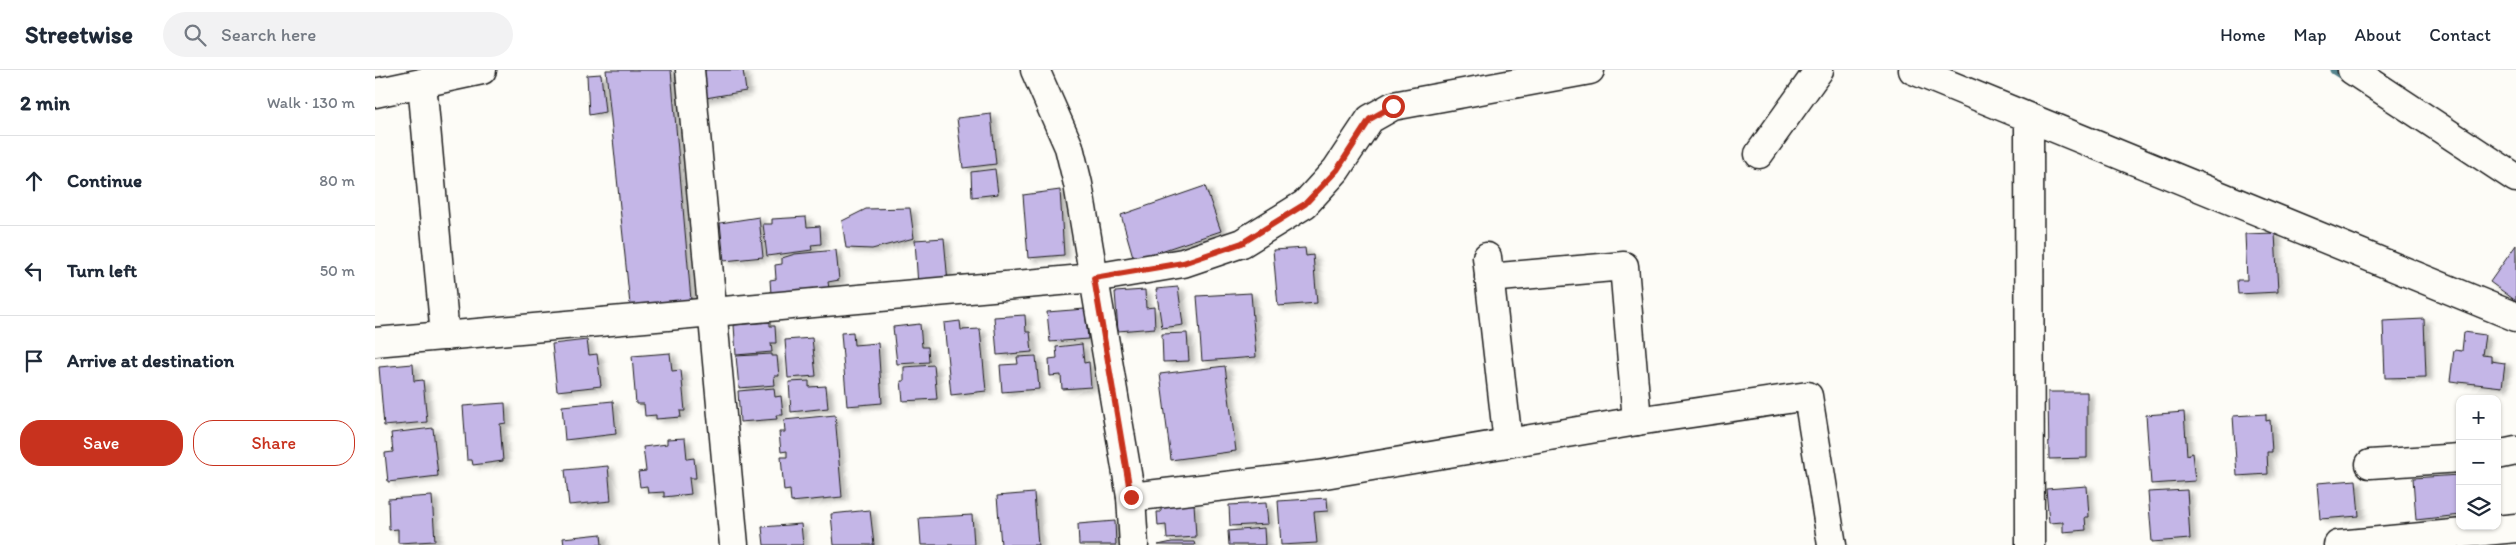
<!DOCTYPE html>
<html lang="en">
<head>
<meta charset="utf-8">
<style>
	:root { --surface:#fff; --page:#f2f2f3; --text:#1f2937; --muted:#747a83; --line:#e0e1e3; --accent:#c8321e }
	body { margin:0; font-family:Itim,sans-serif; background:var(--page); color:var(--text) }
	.controls { position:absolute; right:15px; bottom:15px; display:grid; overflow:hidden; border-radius:10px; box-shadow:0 1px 4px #0004 }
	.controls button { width:45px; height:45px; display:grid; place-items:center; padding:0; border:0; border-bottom:1px solid var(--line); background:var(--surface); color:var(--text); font:25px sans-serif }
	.stop { position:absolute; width:15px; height:15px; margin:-11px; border:4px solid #c8321e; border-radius:50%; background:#fff }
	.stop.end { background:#c8321e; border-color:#fff; box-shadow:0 1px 5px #0008 }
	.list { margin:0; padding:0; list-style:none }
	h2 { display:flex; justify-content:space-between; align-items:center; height:65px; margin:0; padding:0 20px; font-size:21px }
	h2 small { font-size:16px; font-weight:400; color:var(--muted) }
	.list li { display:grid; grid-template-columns:32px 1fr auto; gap:15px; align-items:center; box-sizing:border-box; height:90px; padding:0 20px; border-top:1px solid var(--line) }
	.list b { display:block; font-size:19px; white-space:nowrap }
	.list em { font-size:16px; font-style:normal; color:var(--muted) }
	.actions { display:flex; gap:10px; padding:15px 20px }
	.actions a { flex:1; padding:11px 0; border:1px solid var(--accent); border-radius:20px; text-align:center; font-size:18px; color:var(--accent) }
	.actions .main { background:var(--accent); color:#fff }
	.icon { flex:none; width:28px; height:28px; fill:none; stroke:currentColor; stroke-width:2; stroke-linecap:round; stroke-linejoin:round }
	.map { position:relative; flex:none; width:2141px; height:475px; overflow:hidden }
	header { display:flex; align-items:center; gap:30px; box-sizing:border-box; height:70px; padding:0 25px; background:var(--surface); border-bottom:1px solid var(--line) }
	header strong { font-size:24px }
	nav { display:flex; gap:28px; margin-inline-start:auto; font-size:18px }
	.search { width:350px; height:45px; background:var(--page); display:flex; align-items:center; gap:12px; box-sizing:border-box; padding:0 18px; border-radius:28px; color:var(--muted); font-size:19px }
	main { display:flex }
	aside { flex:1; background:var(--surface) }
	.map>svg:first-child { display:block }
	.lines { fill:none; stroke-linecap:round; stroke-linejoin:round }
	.stream { stroke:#55848d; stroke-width:9 }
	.building { fill:#c4b6e7; stroke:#1c1c1c; filter:url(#shadow) }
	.minor-casing { stroke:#1c1c1c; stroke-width:31 }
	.minor { stroke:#fdfcf7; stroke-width:28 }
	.route { stroke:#c8321e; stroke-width:6 }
</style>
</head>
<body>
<header>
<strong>Streetwise</strong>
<div class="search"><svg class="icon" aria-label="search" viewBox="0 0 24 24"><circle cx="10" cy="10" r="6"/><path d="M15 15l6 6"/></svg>Search here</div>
<nav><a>Home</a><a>Map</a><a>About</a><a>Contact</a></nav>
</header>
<main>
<aside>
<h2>2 min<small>Walk · 130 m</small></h2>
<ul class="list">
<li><svg class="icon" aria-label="ahead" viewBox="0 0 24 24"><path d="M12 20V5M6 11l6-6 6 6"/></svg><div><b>Continue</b></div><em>80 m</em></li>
<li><svg class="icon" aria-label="left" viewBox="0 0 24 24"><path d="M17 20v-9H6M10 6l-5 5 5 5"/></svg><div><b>Turn left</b></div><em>50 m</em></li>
<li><svg class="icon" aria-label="arrive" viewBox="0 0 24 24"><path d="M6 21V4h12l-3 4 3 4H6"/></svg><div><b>Arrive at destination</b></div></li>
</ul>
<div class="actions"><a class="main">Save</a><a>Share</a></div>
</aside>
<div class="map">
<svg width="2141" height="475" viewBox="0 0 2141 475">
	<defs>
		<filter id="shadow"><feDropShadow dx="5.5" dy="3" stdDeviation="2.5" flood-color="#0004"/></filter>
	</defs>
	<rect width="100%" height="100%" fill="#fdfcf7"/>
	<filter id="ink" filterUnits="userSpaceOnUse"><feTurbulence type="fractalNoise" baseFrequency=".02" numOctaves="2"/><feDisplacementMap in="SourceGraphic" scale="10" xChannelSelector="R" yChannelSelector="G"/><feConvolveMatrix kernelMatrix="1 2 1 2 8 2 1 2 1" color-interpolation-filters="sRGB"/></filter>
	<g filter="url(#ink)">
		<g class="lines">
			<polyline class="stream" points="1959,0 1973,9"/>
		</g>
		<g class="building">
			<polygon points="231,0 296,0 316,230 255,235"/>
			<polygon points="323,0 368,0 371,21 325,29"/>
			<polygon points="226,4 230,42 214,45 212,5"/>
			<polygon points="616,44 621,94 588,98 582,48"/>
			<polygon points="620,99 623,124 597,127 596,102"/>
			<polygon points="830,116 846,161 759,190 746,145"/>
			<polygon points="685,120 689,185 653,188 648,125"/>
			<polygon points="535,138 539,168 497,179 471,178 467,151 491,139"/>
			<polygon points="384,147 388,187 349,191 345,153"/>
			<polygon points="431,147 432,157 445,156 446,174 436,175 437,180 392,186 388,154 397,154 397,149"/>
			<polygon points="1900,163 1903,222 1863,224 1862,210 1872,210 1870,164"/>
			<polygon points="569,168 573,213 543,216 540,170"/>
			<polygon points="2141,175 2141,231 2115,212"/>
			<polygon points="930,178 931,186 938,185 942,233 903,236 898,180"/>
			<polygon points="461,180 464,210 453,212 454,218 423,223 396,224 395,210 401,209 400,195 407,194 407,188 420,184"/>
			<polygon points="803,217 808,255 787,258 781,219"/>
			<polygon points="770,220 771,238 779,237 780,258 743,261 740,222"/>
			<polygon points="876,223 881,287 827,291 822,226"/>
			<polygon points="710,239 713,269 675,272 672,242"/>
			<polygon points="650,245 651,262 655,262 657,282 622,285 619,247"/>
			<polygon points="2049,249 2051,307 2010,308 2008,251"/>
			<polygon points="585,251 586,260 605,259 611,321 576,325 569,253"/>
			<polygon points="395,252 395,256 400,256 401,273 396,273 397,282 361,285 359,255"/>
			<polygon points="545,254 547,277 553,277 554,292 522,294 518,257"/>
			<polygon points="478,262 479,275 503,273 507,333 472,336 466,263"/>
			<polygon points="2089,262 2110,265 2107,285 2116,286 2116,291 2130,293 2127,317 2075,311 2079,280 2087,281"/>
			<polygon points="812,263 814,291 788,292 787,264"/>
			<polygon points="437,268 441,306 413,308 410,270"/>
			<polygon points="212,270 214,285 222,284 226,316 182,321 177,274"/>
			<polygon points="707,274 709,293 714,292 716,317 687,319 686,305 675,306 674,289 682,288 681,277"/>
			<polygon points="295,283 297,301 306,300 310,341 305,341 306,347 281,349 281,345 270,346 269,334 261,334 257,286"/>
			<polygon points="397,284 397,286 402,286 404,306 399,306 400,315 364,318 361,286"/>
			<polygon points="661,286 664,319 627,322 625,295 643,294 642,287"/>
			<polygon points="38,294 39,311 48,310 52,352 9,356 4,297"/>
			<polygon points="559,295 562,329 528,331 526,311 529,311 529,297"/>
			<polygon points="850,296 861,381 796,390 785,304"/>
			<polygon points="434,311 434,317 451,316 453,338 416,342 414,312"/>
			<polygon points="399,318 400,327 406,326 408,345 401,345 402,349 365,352 363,321"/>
			<polygon points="1673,322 1712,322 1712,388 1674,389"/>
			<polygon points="238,331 241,364 190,370 187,336"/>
			<polygon points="130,333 131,353 125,354 128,391 98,395 97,390 92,390 88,336"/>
			<polygon points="1809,342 1812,385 1817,383 1820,411 1776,414 1771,345"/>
			<polygon points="1891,344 1891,351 1895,350 1897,382 1892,382 1893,404 1862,406 1858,346"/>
			<polygon points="460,345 467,427 416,432 415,420 409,421 406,387 412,387 412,381 406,382 404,362 410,362 409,350"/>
			<polygon points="58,358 63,406 13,412 10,383 18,382 16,363"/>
			<polygon points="310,368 312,389 319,388 321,408 314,408 316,424 289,427 289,422 273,423 272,416 265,417 263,402 271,401 268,377 292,374 292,369"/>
			<polygon points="233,396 236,431 194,435 190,400"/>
			<polygon points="2084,405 2085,445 2041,450 2038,408"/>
			<polygon points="1981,410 1984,446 1945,449 1942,413"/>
			<polygon points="1712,416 1714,447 1710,447 1711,460 1688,462 1688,452 1674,453 1671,419"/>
			<polygon points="1812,420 1815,469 1777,472 1773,422"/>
			<polygon points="659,423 663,475 626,475 622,426"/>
			<polygon points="57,426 60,471 23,473 23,459 14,460 13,429"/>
			<polygon points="952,428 953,441 939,442 942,473 906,475 903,431"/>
			<polygon points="819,433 821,467 792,469 791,455 783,456 782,442 786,442 786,435"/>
			<polygon points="891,433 893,454 855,456 854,435"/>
			<polygon points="495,440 499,475 459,475 456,444"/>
			<polygon points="597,445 599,475 546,475 544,448"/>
			<polygon points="740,451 741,475 704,475 703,454"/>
			<polygon points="426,454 428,475 389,475 387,457"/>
			<polygon points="889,458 890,475 854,475 853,461"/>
			<polygon points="226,464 227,475 189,475 188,468"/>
			<polygon points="797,472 819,472 820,475 783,475"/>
		</g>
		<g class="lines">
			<defs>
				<g id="minor">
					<polyline points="315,0 359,475"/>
					<polyline points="660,0 694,77 703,114 756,427 759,475"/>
					<polyline points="1538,0 2141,247"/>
					<polyline points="1977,0 2141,108"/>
					<polyline points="47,13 70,266"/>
					<polyline points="0,23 107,0"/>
					<polyline points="1654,49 1655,475"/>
					<polyline points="1384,84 1444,0"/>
					<polyline points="1112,187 1133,373"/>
					<polyline points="1114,208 1249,196 1262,351"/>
					<polyline points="0,272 719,208 808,193 867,173 930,134 961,100 995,49 1018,36 1215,0"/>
					<polyline points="2122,385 2141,381"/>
					<polyline points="1995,394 2085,388"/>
					<polyline points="756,427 944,405 1262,351 1433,326 1457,475"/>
					<polyline points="1963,475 2141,458"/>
				</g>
			</defs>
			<use href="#minor" class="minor-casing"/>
			<use href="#minor" class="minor"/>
		</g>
	</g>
	<g class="lines" filter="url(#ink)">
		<polyline class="route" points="756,427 719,208 808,193 867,173 930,134 962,100 995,49 1018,36"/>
	</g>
</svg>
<div class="controls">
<button>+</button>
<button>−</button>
<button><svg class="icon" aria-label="layers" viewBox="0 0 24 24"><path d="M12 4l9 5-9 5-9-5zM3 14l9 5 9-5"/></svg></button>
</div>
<div class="stop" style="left:1018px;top:36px"></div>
<div class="stop end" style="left:756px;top:427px"></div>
</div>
</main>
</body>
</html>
